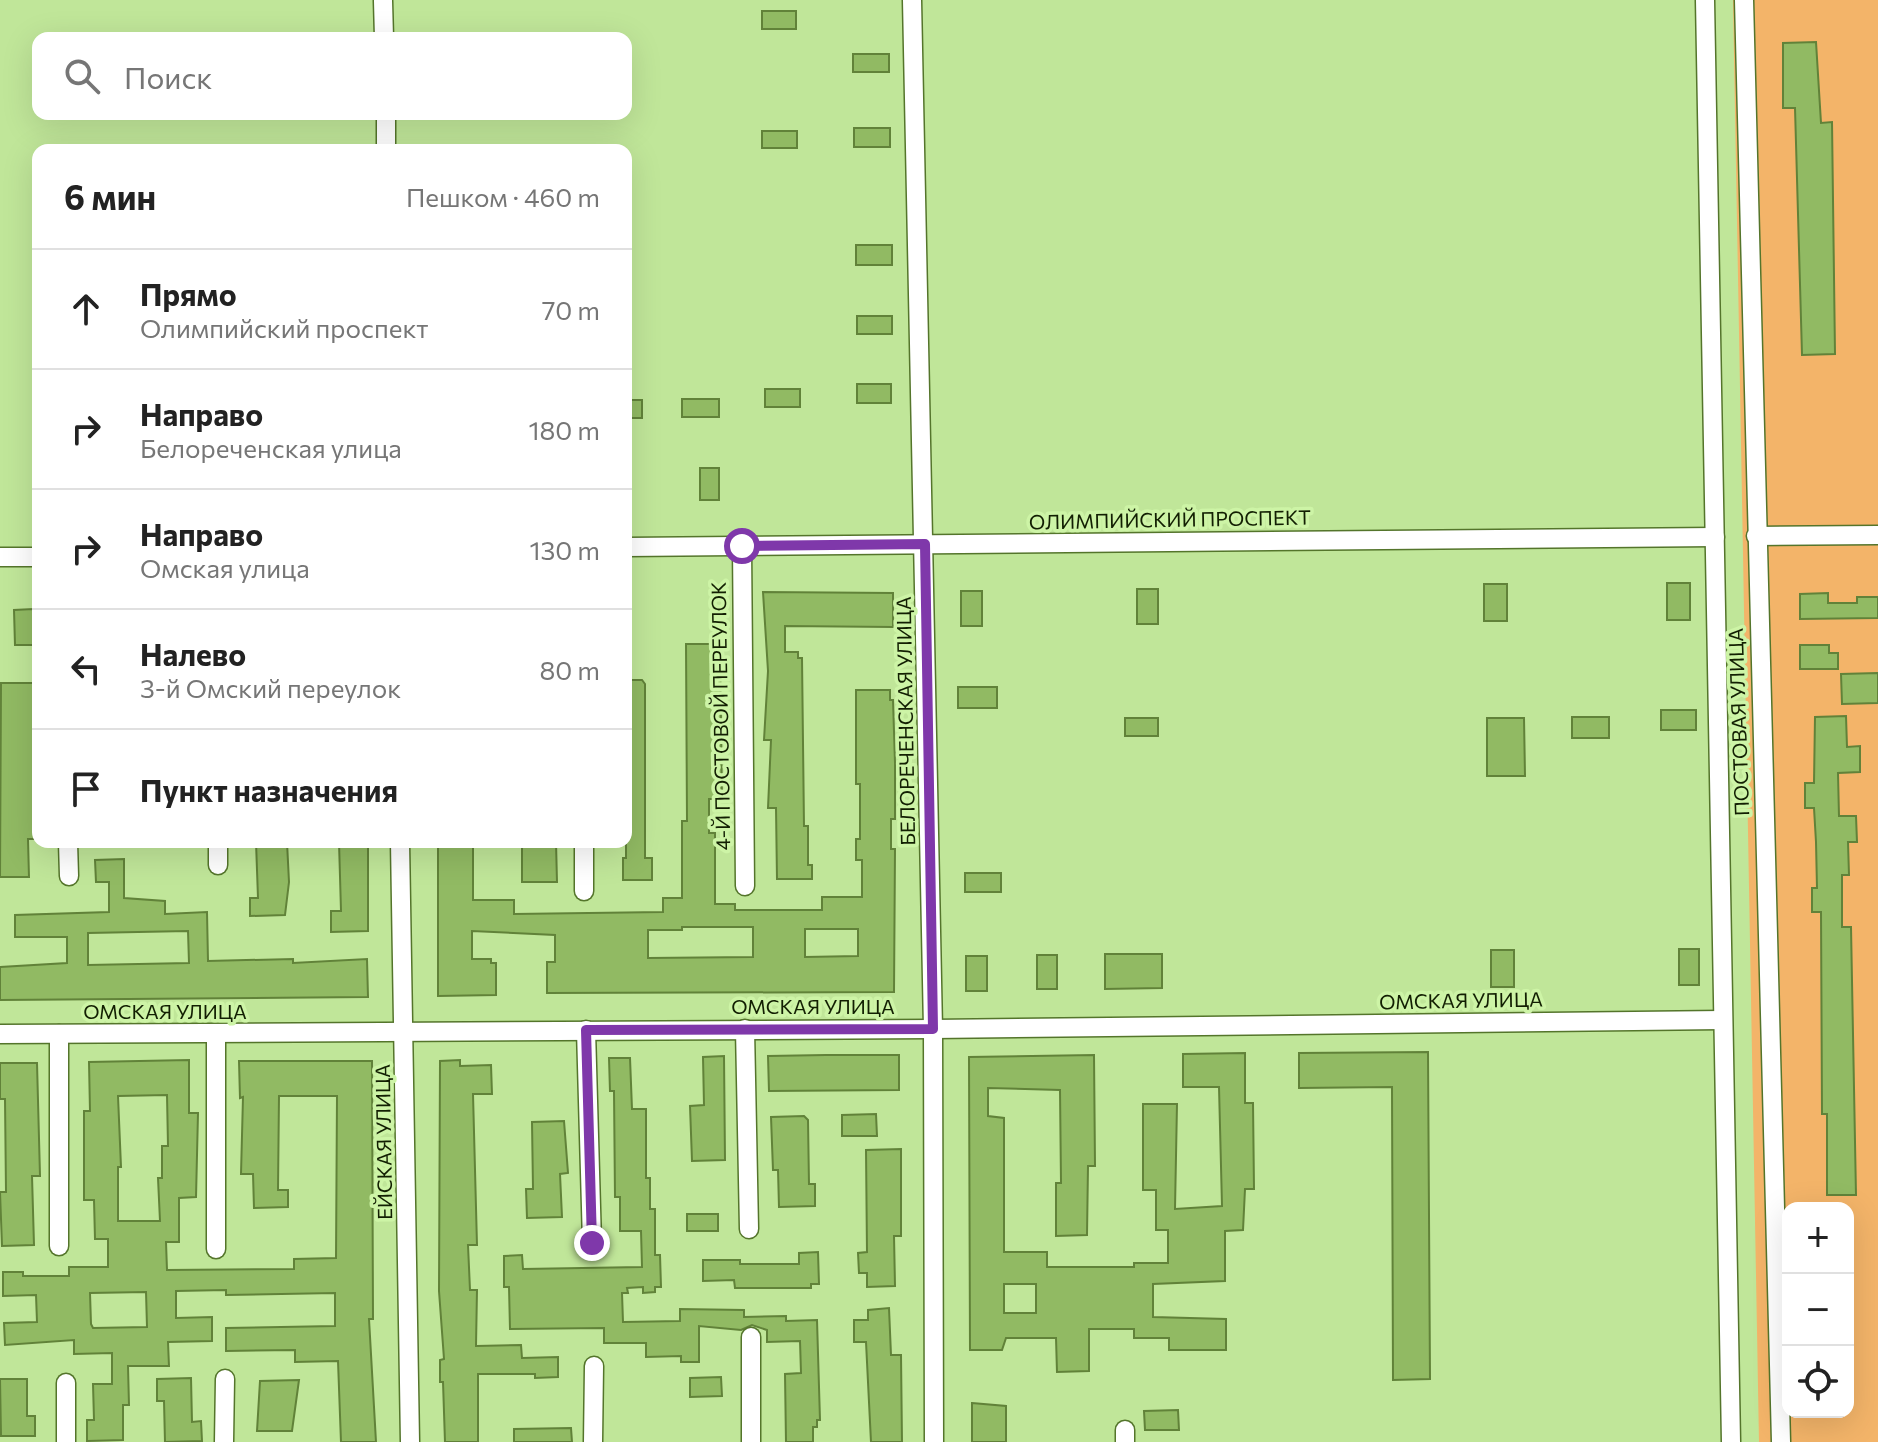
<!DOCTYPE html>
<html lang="ru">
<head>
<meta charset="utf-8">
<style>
	:root { --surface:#fff; --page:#f2f2f2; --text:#222; --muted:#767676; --line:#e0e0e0 }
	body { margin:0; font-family:Commissioner,sans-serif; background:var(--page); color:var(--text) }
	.controls { position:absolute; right:24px; bottom:24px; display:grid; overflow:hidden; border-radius:16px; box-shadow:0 8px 32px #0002 }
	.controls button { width:72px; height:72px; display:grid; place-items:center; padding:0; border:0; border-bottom:2px solid var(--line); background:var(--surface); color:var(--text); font:40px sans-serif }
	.stop { position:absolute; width:24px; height:24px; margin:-18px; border:6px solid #7f38aa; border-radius:50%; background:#fff }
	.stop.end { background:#7f38aa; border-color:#fff; box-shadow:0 2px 8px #0008 }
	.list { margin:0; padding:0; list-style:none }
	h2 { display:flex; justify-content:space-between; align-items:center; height:104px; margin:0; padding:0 32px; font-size:34px }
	h2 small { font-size:26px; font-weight:400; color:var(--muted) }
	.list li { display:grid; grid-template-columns:52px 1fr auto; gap:24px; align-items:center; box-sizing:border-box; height:120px; padding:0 32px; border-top:2px solid var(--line) }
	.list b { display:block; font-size:30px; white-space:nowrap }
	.list p { margin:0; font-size:26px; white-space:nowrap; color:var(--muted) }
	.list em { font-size:26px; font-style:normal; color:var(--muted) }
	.icon { flex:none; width:44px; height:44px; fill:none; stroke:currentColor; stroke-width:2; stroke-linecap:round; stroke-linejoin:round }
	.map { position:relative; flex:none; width:1878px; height:1442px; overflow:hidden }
	.search { position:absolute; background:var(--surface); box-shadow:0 8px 32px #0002; left:32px; top:32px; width:600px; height:88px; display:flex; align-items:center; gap:20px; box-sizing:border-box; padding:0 28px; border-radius:16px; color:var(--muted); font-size:30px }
	.panel { position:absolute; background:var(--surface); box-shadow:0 8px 32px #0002; left:32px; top:144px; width:600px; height:704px; border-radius:16px }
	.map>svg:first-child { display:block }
	.green { fill:#f3b469; fill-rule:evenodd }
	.building { fill:#91ba63; stroke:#618239; stroke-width:2; fill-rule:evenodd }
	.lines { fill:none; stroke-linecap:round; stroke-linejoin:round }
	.minor-casing { stroke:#54752b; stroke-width:21 }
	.minor { stroke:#fff; stroke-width:18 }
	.route { stroke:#7f38aa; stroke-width:10 }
	.labels { text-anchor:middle; stroke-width:7; stroke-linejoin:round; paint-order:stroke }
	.street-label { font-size:20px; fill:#121f02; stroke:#cdf4a6 }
</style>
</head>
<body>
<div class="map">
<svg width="1878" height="1442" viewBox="0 0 1878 1442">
	<rect width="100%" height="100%" fill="#c0e699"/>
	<path class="green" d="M1733,0h145v1442h-119zM1788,1208h60v204h-60z"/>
	<g class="building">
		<rect x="762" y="11" width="34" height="18"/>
		<polygon points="1816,42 1821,123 1832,122 1835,354 1802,355 1795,108 1783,108 1783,43"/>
		<rect x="853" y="54" width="36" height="18"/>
		<rect x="854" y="128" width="36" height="19"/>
		<rect x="762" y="131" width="35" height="17"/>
		<rect x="856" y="245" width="36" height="20"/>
		<rect x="857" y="316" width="35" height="18"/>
		<rect x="857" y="384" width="34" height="19"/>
		<rect x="765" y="389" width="35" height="18"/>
		<rect x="682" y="399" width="37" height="18"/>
		<rect x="626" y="400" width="16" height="18"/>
		<rect x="700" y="468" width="19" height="32"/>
		<rect x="1667" y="583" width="23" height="37"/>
		<rect x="1484" y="584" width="23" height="37"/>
		<rect x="1137" y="589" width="21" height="35"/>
		<rect x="961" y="591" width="21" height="35"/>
		<polygon points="763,592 893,593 893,627 785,626 785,652 798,652 798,658 802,658 804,826 808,826 808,865 812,865 812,879 777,879 776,808 768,808 771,740 764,740 768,671"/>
		<polygon points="1828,593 1828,603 1857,603 1857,597 1878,597 1878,618 1800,619 1800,594"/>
		<polygon points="33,609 33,645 15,645 14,610"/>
		<path d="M686,644h34l2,155h-13v34h6v71h20v6h87v-13h40v-37h-6v-21h4v-55h-4v-94h34v10h3l2,63v56h-4v30h4l-1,143 -347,1v-31h8v-27l-83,-4v28h19v4h5v32l-58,1v-154h35v58h41v14l149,-2v-14h19v-77h5zM682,927h71v30l-105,1v-28h34zM805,929h53v27l-53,1z"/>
		<polygon points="1800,645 1829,645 1829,653 1838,653 1838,669 1800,669"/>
		<polygon points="1878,673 1878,703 1842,704 1841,674"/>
		<polygon points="626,680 642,680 645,684 645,858 652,858 652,880 623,880 623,858 626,858"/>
		<polygon points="1,683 35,683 35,839 28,839 29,877 0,877"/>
		<rect x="958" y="687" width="39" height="21"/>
		<rect x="1661" y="710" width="35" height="20"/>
		<polygon points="1846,716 1847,747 1860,746 1860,772 1838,773 1839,816 1856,816 1857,842 1848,842 1849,875 1842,875 1842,927 1851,927 1856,1195 1827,1195 1827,1114 1822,1114 1821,912 1812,912 1812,888 1817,888 1816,842 1814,808 1805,808 1805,783 1814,783 1815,717"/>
		<rect x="1572" y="717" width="37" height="21"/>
		<rect x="1125" y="718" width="33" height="18"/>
		<polygon points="1487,718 1524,718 1525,776 1487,776"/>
		<polygon points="256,842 287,842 289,882 285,915 250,916 250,898 258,898"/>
		<polygon points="339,842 368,842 368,931 331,932 331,911 341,911"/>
		<polygon points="522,842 556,842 557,882 522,882"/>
		<path d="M124,859v39l41,3v13l42,-2 1,49 85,-2v4l74,-4 1,38 -368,3v-33l67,-4v-26h-52v-22l94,-3v-30h-13l-1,-22zM188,931l1,32 -101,2v-32z"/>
		<rect x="965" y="873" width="36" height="19"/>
		<rect x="1679" y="949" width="20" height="36"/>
		<rect x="1491" y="950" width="23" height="37"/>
		<polygon points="1105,954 1162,954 1162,988 1105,989"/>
		<rect x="1037" y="955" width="20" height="34"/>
		<rect x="966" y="956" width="21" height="35"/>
		<polygon points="1428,1052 1430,1379 1393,1380 1392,1087 1299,1088 1299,1053"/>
		<path d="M1245,1053v50h8l1,86h-9l-2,41 -18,1v50l-72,3v33l73,2v31h-57v-12h-35v-9h-45v42l-32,1 -1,-34h-50l-4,12h-32l-1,-293 125,-2 1,111h-7l-1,69 -31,1v-53h5l-1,-93 -72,-2v28l16,2v134h43v15h87v-4h34v-33h-12v-40h-13v-86h34l-2,105 47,-3 -3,-119h-36v-33zM1004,1284h32v29h-32z"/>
		<polygon points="826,1055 899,1055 899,1090 769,1091 768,1056"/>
		<polygon points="724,1056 725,1160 692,1161 690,1106 704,1105 703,1057"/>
		<polygon points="609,1058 630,1058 632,1109 646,1109 646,1178 650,1178 650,1209 655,1209 655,1255 660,1255 661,1287 655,1287 655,1292 643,1293 643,1287 627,1288 628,1293 622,1293 623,1322 680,1321 680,1309 744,1310 744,1317 786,1316 786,1321 817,1320 820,1420 817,1420 817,1427 813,1427 813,1442 786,1442 785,1374 801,1373 800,1341 767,1342 767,1330 752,1325 741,1330 699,1326 699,1362 681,1362 681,1356 646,1357 646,1343 604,1343 604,1328 510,1329 509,1287 504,1287 504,1256 522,1255 523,1269 642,1267 641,1231 620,1231 620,1197 615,1197 614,1091 610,1091"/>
		<path d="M189,1060v53h9l-2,84 -17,1v44h-13l1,28 127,-1v-10l42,-1 1,-162h-58l-1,94h10v17l-34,1 -1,-34h-12l2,-77 -3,1 -1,-37h133l1,258h-4l7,123h-35l-3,-81 -43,1v-12l-69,1v-23l109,-2v-33l-109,2v-5l-50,1v27l36,-1v24l-44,1 1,24h-41l1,39h-6v35l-36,1v-21h7l-1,-36h19v-31l-38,1v-14l-69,5 -1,-22 33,-1 -1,-27 -33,1v-24h20v4h46v-9h39v-28h-13l-1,-39h-10v-89h6l-1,-49zM167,1095l1,51h-6v32h-4l2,43h-42v-54h3l-3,-71zM146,1292l1,35 -54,1 -2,-4 -1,-31z"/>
		<polygon points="460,1060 460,1066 491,1065 492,1094 473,1094 477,1245 468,1245 470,1290 477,1290 476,1346 521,1345 522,1358 558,1357 558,1377 535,1378 535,1374 478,1374 478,1442 445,1442 443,1382 440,1382 440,1360 444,1359 439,1291 440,1061"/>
		<polygon points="0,1063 37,1063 40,1176 32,1176 34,1245 2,1246 0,1192 6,1192 5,1099 0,1099"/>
		<polygon points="876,1114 877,1136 842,1136 842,1115"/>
		<polygon points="804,1116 808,1120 809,1184 815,1184 815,1206 779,1207 778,1170 773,1170 771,1117"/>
		<polygon points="564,1121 568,1173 560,1174 562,1217 527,1218 526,1189 533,1189 532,1122"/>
		<polygon points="901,1149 901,1236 894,1236 895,1286 867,1287 867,1273 859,1273 858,1253 867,1252 866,1150"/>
		<rect x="687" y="1214" width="31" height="17"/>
		<polygon points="818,1252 819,1284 811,1284 811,1288 735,1288 734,1280 703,1281 703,1260 740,1260 740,1264 799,1264 799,1253"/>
		<polygon points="889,1308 891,1355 901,1355 902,1442 871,1442 866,1342 854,1342 854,1320 868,1320 868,1310"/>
		<polygon points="721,1377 722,1396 690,1397 690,1378"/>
		<polygon points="191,1378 192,1422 201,1421 202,1441 165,1442 164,1401 157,1401 157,1379"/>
		<polygon points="0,1379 27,1379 27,1416 35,1416 35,1436 1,1436"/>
		<polygon points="299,1380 292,1431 257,1431 260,1381"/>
		<polygon points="972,1403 1006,1406 1006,1442 972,1442"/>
		<polygon points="1178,1410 1179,1430 1145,1430 1144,1411"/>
		<polygon points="571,1428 572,1442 514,1442 514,1429"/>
	</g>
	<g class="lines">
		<defs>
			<g id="minor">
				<polyline points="912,0 933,1029 934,1442"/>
				<polyline points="1705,0 1731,1442"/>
				<polyline points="1744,0 1781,1442"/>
				<polyline points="383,1 384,38"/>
				<polyline points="386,114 386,150"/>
				<polyline points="1756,536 1878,535"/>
				<polyline points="742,546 745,886"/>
				<polyline points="626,547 1715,537"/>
				<polyline points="0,557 38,557"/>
				<polyline points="68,842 69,876"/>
				<polyline points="218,842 218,865"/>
				<polyline points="400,842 410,1442"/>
				<polyline points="584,842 584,891"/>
				<polyline points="745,1029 749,1229"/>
				<polyline points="586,1030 592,1243"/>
				<polyline points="0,1034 933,1029 1722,1020"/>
				<polyline points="59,1034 59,1246"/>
				<polyline points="216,1034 216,1249"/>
				<polyline points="66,1383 66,1442"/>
				<polyline points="1125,1430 1125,1442"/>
				<polyline points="224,1442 225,1379"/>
				<polyline points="593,1442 594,1366"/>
				<polyline points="751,1442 751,1337"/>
			</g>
		</defs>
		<use href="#minor" class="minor-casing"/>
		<use href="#minor" class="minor"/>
	</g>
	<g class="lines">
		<polyline class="route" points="592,1243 586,1030 933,1029 925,544 742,546"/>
	</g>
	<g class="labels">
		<g class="street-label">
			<text transform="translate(1170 520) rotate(-1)" y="7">ОЛИМПИЙСКИЙ ПРОСПЕКТ</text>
			<text transform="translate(721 716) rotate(-91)" y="7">4-Й ПОСТОВОЙ ПЕРЕУЛОК</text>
			<text transform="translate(906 721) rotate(-91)" y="7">БЕЛОРЕЧЕНСКАЯ УЛИЦА</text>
			<text transform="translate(1739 722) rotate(-92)" y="7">ПОСТОВАЯ УЛИЦА</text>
			<text transform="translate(1461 1001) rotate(-1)" y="7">ОМСКАЯ УЛИЦА</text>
			<text x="813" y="1014">ОМСКАЯ УЛИЦА</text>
			<text x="165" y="1019">ОМСКАЯ УЛИЦА</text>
			<text transform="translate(384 1142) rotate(-91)" y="7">ЕЙСКАЯ УЛИЦА</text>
		</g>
	</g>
</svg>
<div class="controls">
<button>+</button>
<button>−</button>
<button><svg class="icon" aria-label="locate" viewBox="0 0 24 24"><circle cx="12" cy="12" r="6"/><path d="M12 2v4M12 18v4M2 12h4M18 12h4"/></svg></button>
</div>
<div class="stop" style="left:742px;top:546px"></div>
<div class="stop end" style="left:592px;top:1243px"></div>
<div class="search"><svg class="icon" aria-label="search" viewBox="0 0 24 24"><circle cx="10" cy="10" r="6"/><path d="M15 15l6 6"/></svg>Поиск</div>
<section class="panel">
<h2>6 мин<small>Пешком · 460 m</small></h2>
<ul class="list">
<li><svg class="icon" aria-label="ahead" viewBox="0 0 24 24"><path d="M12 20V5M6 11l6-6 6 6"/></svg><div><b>Прямо</b><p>Олимпийский проспект</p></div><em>70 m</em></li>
<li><svg class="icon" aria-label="right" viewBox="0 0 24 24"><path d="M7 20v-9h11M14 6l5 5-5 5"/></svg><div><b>Направо</b><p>Белореченская улица</p></div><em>180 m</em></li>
<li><svg class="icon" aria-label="right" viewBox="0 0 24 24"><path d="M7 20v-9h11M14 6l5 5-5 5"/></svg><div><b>Направо</b><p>Омская улица</p></div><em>130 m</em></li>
<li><svg class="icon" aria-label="left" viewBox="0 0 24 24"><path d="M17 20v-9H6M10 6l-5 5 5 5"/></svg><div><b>Налево</b><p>3-й Омский переулок</p></div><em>80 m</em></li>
<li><svg class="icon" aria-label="arrive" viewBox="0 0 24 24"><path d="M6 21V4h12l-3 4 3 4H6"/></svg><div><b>Пункт назначения</b></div></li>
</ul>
</section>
</div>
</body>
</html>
